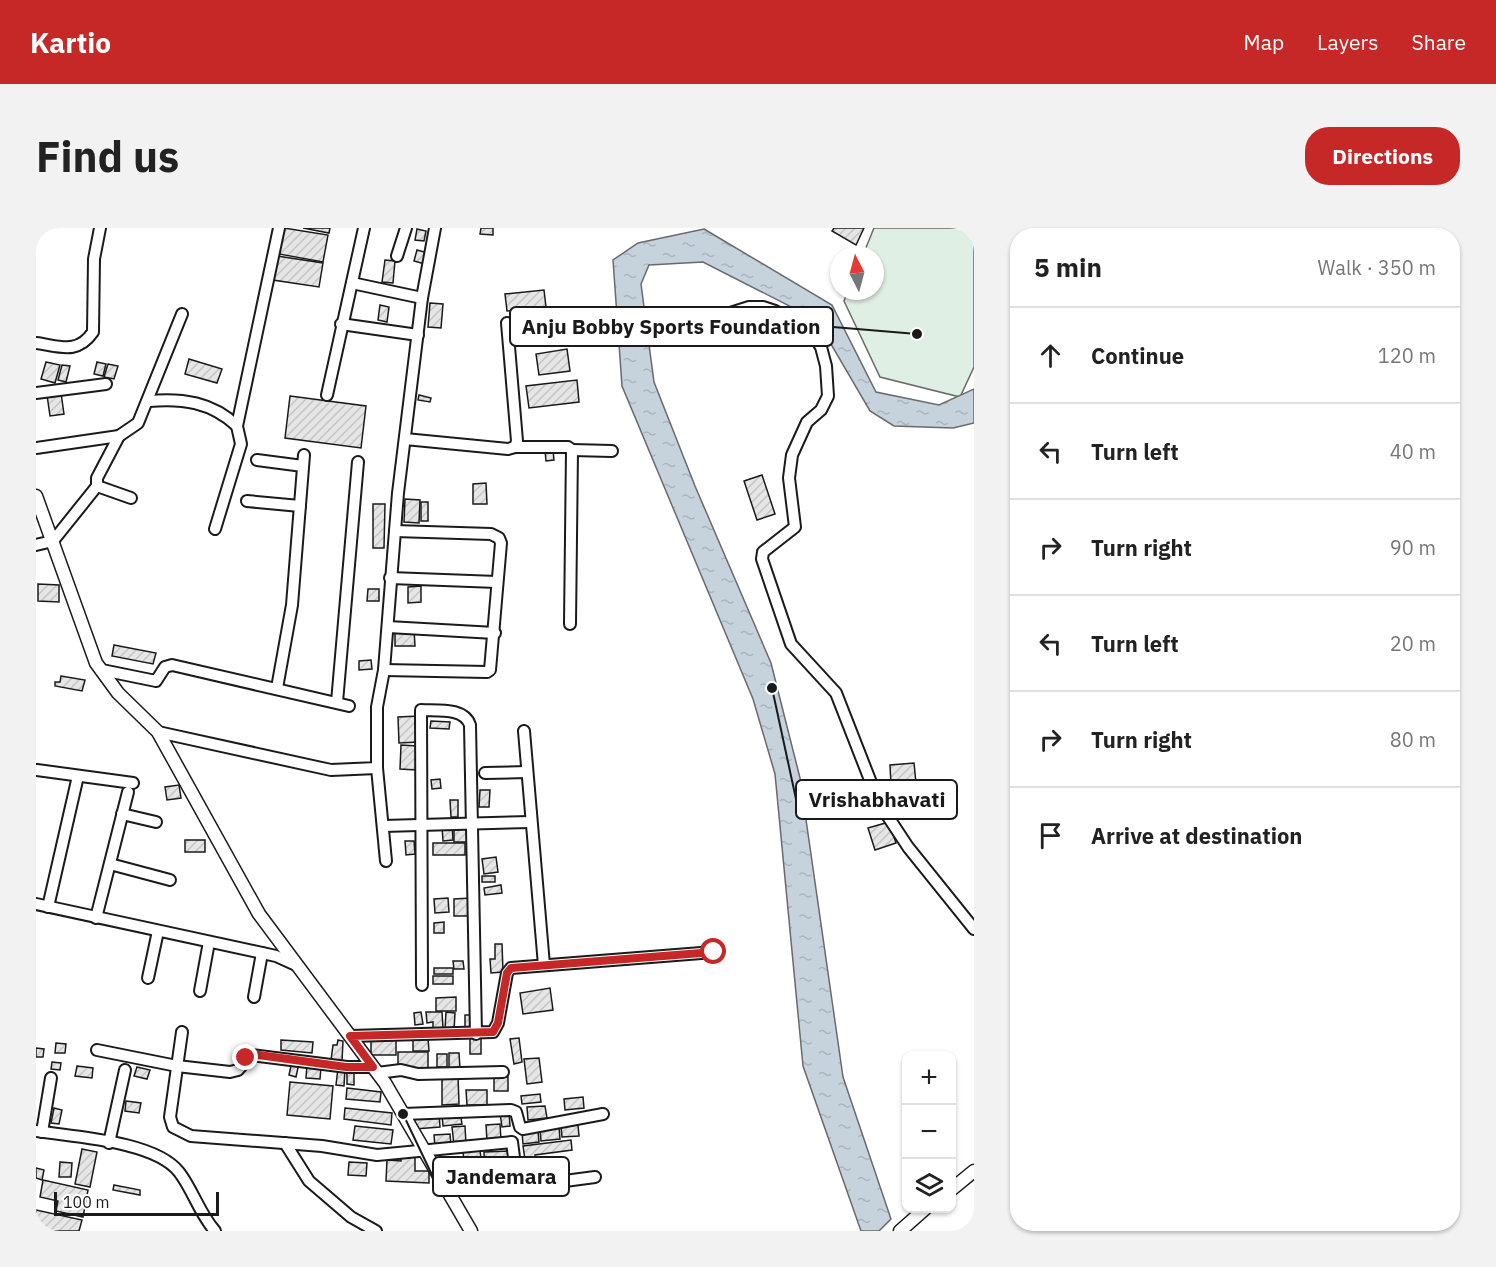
<!DOCTYPE html>
<html lang="en">
<head>
<meta charset="utf-8">
<style>
	:root { --surface:#fff; --page:#f2f2f2; --text:#222; --muted:#767676; --line:#e0e0e0; --accent:#c62828 }
	body { margin:0; font-family:"IBM Plex Sans",sans-serif; background:var(--page); color:var(--text) }
	.controls { position:absolute; right:18px; bottom:18px; display:grid; overflow:hidden; border-radius:12px; box-shadow:0 2px 4px #0004 }
	.controls button { width:54px; height:54px; display:grid; place-items:center; padding:0; border:0; border-bottom:2px solid var(--line); background:var(--surface); color:var(--text); font:30px sans-serif }
	.compass { position:absolute; left:794px; top:18px; width:54px; height:54px; border-radius:50%; background:var(--surface); box-shadow:0 2px 4px #0004; rotate:354deg }
	.scale { position:absolute; left:18px; bottom:15px; width:165px; box-sizing:border-box; padding-left:6px; border:3px solid #1a1a1a; border-top:0; font-size:16px; line-height:21px; white-space:nowrap; color:#1a1a1a; -webkit-text-stroke:4px #fff; paint-order:stroke }
	.stop { position:absolute; width:18px; height:18px; margin:-14px; border:4px solid #c62828; border-radius:50%; background:#fff }
	.stop.end { background:#c62828; border-color:#fff; box-shadow:0 2px 6px #0008 }
	.list { margin:0; padding:0; list-style:none }
	h2 { display:flex; justify-content:space-between; align-items:center; height:78px; margin:0; padding:0 24px; font-size:26px }
	h2 small { font-size:20px; font-weight:400; color:var(--muted) }
	.list li { display:grid; grid-template-columns:39px 1fr auto; gap:18px; align-items:center; box-sizing:border-box; height:96px; padding:0 24px; border-top:2px solid var(--line) }
	.list b { display:block; font-size:22px; white-space:nowrap }
	.list em { font-size:20px; font-style:normal; color:var(--muted) }
	.icon { flex:none; width:33px; height:33px; fill:none; stroke:currentColor; stroke-width:2; stroke-linecap:round; stroke-linejoin:round }
	.map { position:relative; flex:none; width:938px; height:1003px; overflow:hidden; border-radius:24px }
	header { display:flex; align-items:center; gap:36px; box-sizing:border-box; height:84px; padding:0 30px; background:var(--accent); color:#fff }
	header strong { font-size:28px }
	nav { display:flex; gap:33px; margin-inline-start:auto; font-size:21px }
	.intro { display:flex; align-items:center; justify-content:space-between; box-sizing:border-box; height:144px; padding:0 36px }
	h1 { margin:0; font-size:42px }
	.button { padding:15px 27px; border-radius:24px; background:var(--accent); color:#fff; font-size:21px; font-weight:700 }
	main { display:flex; gap:36px; padding:0 36px }
	aside { flex:1; background:var(--surface); border-radius:24px; box-shadow:0 2px 4px #0004 }
	.map>svg:first-child { display:block }
	.green { fill:#e0efe3; stroke:#6a6a6a; stroke-width:1.5 }
	.water { fill:url(#water-ripples); stroke:#6a6a6a; stroke-width:1.5 }
	.building { fill:url(#building-hatch); stroke:#1a1a1a; stroke-width:1.5 }
	.lines { fill:none; stroke-linecap:round; stroke-linejoin:round }
	.minor-casing { stroke:#1a1a1a; stroke-width:14 }
	.tertiary-casing { stroke:#1a1a1a; stroke-width:15 }
	.minor { stroke:#fff; stroke-width:10 }
	.tertiary { stroke:#fff; stroke-width:12 }
	.route { stroke:#c62828; stroke-width:8 }
	.leader { fill:none; stroke:#1a1a1a; stroke-width:2 }
	.callout-dot { fill:#1a1a1a; stroke:#fff; stroke-width:2 }
	.callout { fill:#fff; stroke:#1a1a1a; stroke-width:2 }
	.callout-label { font-size:21px; text-anchor:middle; font-weight:bold; fill:#1a1a1a }
</style>
</head>
<body>
<header>
<strong>Kartio</strong>
<nav><a>Map</a><a>Layers</a><a>Share</a></nav>
</header>
<div class="intro"><h1>Find us</h1><a class="button">Directions</a></div>
<main>
<div class="map">
<svg width="938" height="1003" viewBox="0 0 938 1003">
	<defs>
		<pattern id="water-ripples" width="26" height="14" patternUnits="userSpaceOnUse" patternTransform="scale(1.5)"><rect width="26" height="14" fill="#c6d2dc"/><path d="M2 4q2-2 4 0t4 0M15 11q2-2 4 0t4 0" fill="none" stroke="#aab4bc"/></pattern>
		<pattern id="building-hatch" width="6" height="6" patternUnits="userSpaceOnUse" patternTransform="scale(1.5)"><rect width="6" height="6" fill="#e6e6e6"/><path d="M-1 1l2-2M0 6l6-6M5 7l2-2" fill="none" stroke="#c5c5c5"/></pattern>
	</defs>
	<rect width="100%" height="100%" fill="#fff"/>
	<polygon class="green" points="838,0 938,0 938,139 924,169 844,149 808,73 812,63 839,63 839,27 827,27"/>
	<polygon class="water" points="668,1 796,77 840,164 903,177 938,161 938,195 917,200 858,198 834,183 781,92 667,34 613,37 605,56 618,154 659,258 735,435 764,550 807,849 855,991 843,1003 825,1003 767,838 739,546 717,471 586,158 577,32 602,15"/>
	<g class="building">
		<polygon points="248,0 292,7 287,34 243,26"/>
		<polygon points="267,0 294,0 293,5"/>
		<polygon points="445,0 457,0 457,7 444,6"/>
		<polygon points="798,0 828,0 820,17 796,3"/>
		<polygon points="381,1 390,3 388,13 379,12"/>
		<polygon points="381,22 392,25 389,36 378,33"/>
		<polygon points="241,28 287,35 283,59 237,52"/>
		<polygon points="349,32 359,33 357,55 346,54"/>
		<polygon points="508,62 510,79 471,83 469,66"/>
		<polygon points="394,75 407,76 405,100 392,99"/>
		<polygon points="344,77 353,79 351,94 342,92"/>
		<polygon points="531,121 534,143 503,147 500,126"/>
		<polygon points="153,131 186,141 181,155 149,146"/>
		<polygon points="10,134 24,137 19,155 5,151"/>
		<polygon points="61,134 70,136 67,148 58,146"/>
		<polygon points="72,136 82,138 78,151 68,149"/>
		<polygon points="26,137 34,138 30,154 22,152"/>
		<polygon points="541,152 543,174 493,180 490,158"/>
		<polygon points="25,165 28,186 14,188 11,167"/>
		<polygon points="383,167 395,170 394,174 382,172"/>
		<polygon points="254,168 330,178 325,220 249,210"/>
		<polygon points="517,222 518,232 510,233 509,223"/>
		<polygon points="726,247 739,286 721,292 708,253"/>
		<polygon points="450,255 451,276 437,276 437,256"/>
		<polygon points="369,271 384,272 383,295 368,294"/>
		<rect x="385" y="274" width="7" height="19"/>
		<polygon points="337,276 349,276 348,320 337,320"/>
		<polygon points="2,356 23,357 23,374 2,373"/>
		<polygon points="385,358 385,374 372,375 372,359"/>
		<polygon points="332,361 343,361 343,373 331,373"/>
		<polygon points="359,402 378,402 379,418 359,418"/>
		<polygon points="78,417 120,425 117,436 76,428"/>
		<polygon points="335,432 336,441 323,442 323,433"/>
		<polygon points="25,448 49,452 46,463 19,458 19,454 24,454"/>
		<polygon points="383,488 383,514 363,515 362,489"/>
		<polygon points="395,493 414,494 413,501 394,500"/>
		<polygon points="365,517 381,518 380,542 364,541"/>
		<polygon points="878,535 880,555 855,557 854,537"/>
		<polygon points="404,551 405,560 396,561 395,552"/>
		<polygon points="143,557 145,570 131,572 129,559"/>
		<polygon points="444,562 454,562 453,579 443,579"/>
		<polygon points="414,572 422,572 422,589 415,589"/>
		<polygon points="853,594 860,615 839,622 832,600"/>
		<polygon points="416,597 417,612 407,613 406,598"/>
		<polygon points="434,597 435,614 418,614 418,598"/>
		<rect x="149" y="612" width="20" height="12"/>
		<polygon points="369,613 378,613 379,626 370,627"/>
		<rect x="397" y="615" width="32" height="12"/>
		<polygon points="460,629 462,644 448,646 446,631"/>
		<rect x="446" y="648" width="13" height="6"/>
		<polygon points="465,657 466,665 449,667 448,660"/>
		<polygon points="412,670 413,684 399,685 398,671"/>
		<polygon points="435,670 436,688 418,688 418,671"/>
		<polygon points="408,694 408,705 398,705 398,695"/>
		<polygon points="459,716 466,716 467,744 455,745 454,731 459,731"/>
		<polygon points="417,733 427,733 428,741 418,741"/>
		<rect x="398" y="740" width="19" height="6"/>
		<rect x="397" y="748" width="20" height="8"/>
		<polygon points="514,760 517,782 487,786 484,765"/>
		<polygon points="420,769 420,783 400,783 400,770"/>
		<polygon points="385,784 387,796 379,797 378,785"/>
		<polygon points="390,784 406,784 407,800 397,800 397,794 391,795"/>
		<polygon points="410,784 419,785 418,802 409,801"/>
		<rect x="429" y="787" width="9" height="12"/>
		<polygon points="377,810 392,810 393,823 377,823"/>
		<rect x="434" y="810" width="11" height="16"/>
		<polygon points="483,810 486,834 478,836 474,811"/>
		<rect x="335" y="811" width="25" height="16"/>
		<polygon points="245,812 277,814 276,825 245,822"/>
		<polygon points="302,812 307,813 306,833 295,832 297,817 301,817"/>
		<polygon points="20,815 30,816 29,825 19,825"/>
		<polygon points="0,820 8,821 7,829 0,829"/>
		<rect x="362" y="824" width="30" height="16"/>
		<polygon points="413,825 423,825 424,841 413,841"/>
		<rect x="401" y="826" width="10" height="13"/>
		<polygon points="503,830 506,854 491,856 488,831"/>
		<polygon points="256,833 263,835 260,849 253,847"/>
		<polygon points="16,834 25,835 24,842 15,841"/>
		<polygon points="271,837 285,839 284,851 270,850"/>
		<polygon points="41,838 57,840 56,850 39,848"/>
		<polygon points="101,839 114,842 111,851 98,848"/>
		<polygon points="302,840 309,840 308,858 300,857"/>
		<polygon points="311,840 318,840 318,857 311,856"/>
		<polygon points="422,848 423,876 406,877 406,849"/>
		<rect x="458" y="849" width="14" height="14"/>
		<polygon points="254,854 297,858 294,891 251,887"/>
		<polygon points="311,860 345,864 344,874 310,871"/>
		<polygon points="430,862 451,862 451,877 431,877"/>
		<polygon points="504,866 505,874 486,876 485,868"/>
		<polygon points="547,869 548,880 529,882 528,871"/>
		<polygon points="90,873 105,875 103,885 89,883"/>
		<polygon points="509,878 511,890 492,892 491,879"/>
		<polygon points="18,880 26,882 23,896 15,895"/>
		<polygon points="309,880 356,885 355,897 308,891"/>
		<polygon points="424,884 426,896 407,898 406,886"/>
		<polygon points="473,884 474,898 466,899 464,885"/>
		<polygon points="403,885 404,899 379,901 378,887"/>
		<polygon points="464,896 465,912 451,913 450,897"/>
		<polygon points="542,897 543,908 526,909 525,899"/>
		<polygon points="319,898 357,902 355,916 317,912"/>
		<polygon points="429,898 430,916 418,917 416,899"/>
		<polygon points="523,899 524,911 505,913 504,901"/>
		<polygon points="502,903 503,914 487,916 486,904"/>
		<polygon points="414,906 415,918 399,919 398,907"/>
		<polygon points="535,912 536,922 499,927 500,937 490,938 487,918"/>
		<polygon points="46,921 61,924 54,959 39,956"/>
		<polygon points="444,922 447,948 430,950 427,924"/>
		<polygon points="474,923 476,951 449,952 448,924"/>
		<polygon points="365,928 379,928 379,943 393,943 393,955 350,953 351,932 365,933"/>
		<polygon points="24,934 36,935 35,949 23,949"/>
		<polygon points="313,934 331,935 330,948 312,947"/>
		<polygon points="0,940 8,942 6,952 0,950"/>
		<polygon points="7,952 52,962 47,989 20,983 22,973 4,969"/>
		<polygon points="78,957 104,962 104,967 77,962"/>
		<polygon points="0,982 46,992 43,1003 14,1003 0,1000"/>
	</g>
	<g class="lines">
		<defs>
			<g id="minor">
				<polyline points="361,28 370,0"/>
				<polyline points="316,55 386,70"/>
				<polyline points="649,89 688,87 713,79 727,79 739,83 773,101 785,119 790,138 792,168 785,182 771,194 756,227 753,250 759,299 727,324 726,331 755,416 800,465 843,575 872,619 938,701"/>
				<polyline points="305,96 382,107"/>
				<path d="M0,115c24,3 41,12 57,-11l1,-73 6,-31"/>
				<polyline points="0,165 70,156"/>
				<polyline points="291,167 328,0"/>
				<path d="M113,173c33,-3 63,1 88,25"/>
				<polyline points="83,208 61,250 61,258 95,270"/>
				<polyline points="369,211 472,221 479,219 481,213 471,95"/>
				<polyline points="479,219 532,219 536,222 534,396"/>
				<polyline points="0,220 83,208 102,195 146,86"/>
				<polyline points="536,222 576,223"/>
				<polyline points="221,232 267,238"/>
				<polyline points="211,273 264,278"/>
				<polyline points="179,301 205,216 201,198 243,0"/>
				<polyline points="0,317 17,313 61,258"/>
				<polyline points="354,350 461,354"/>
				<polyline points="352,399 459,405"/>
				<polyline points="66,442 120,453 129,439 136,437 313,478"/>
				<polyline points="348,442 451,444 454,442 465,315 463,310 455,306 359,303"/>
				<polyline points="241,460 256,377 268,227"/>
				<polyline points="301,474 322,234"/>
				<polyline points="488,503 508,737"/>
				<polyline points="122,504 295,542 341,540 341,479 348,442 362,265 386,70 399,0"/>
				<polyline points="341,540 350,633"/>
				<polyline points="1,542 97,555"/>
				<polyline points="449,545 491,544"/>
				<polyline points="86,586 120,594"/>
				<polyline points="347,598 495,594"/>
				<polyline points="74,636 134,652"/>
				<polyline points="0,676 240,728 262,738"/>
				<polyline points="12,679 42,548"/>
				<polyline points="60,690 92,564"/>
				<polyline points="112,750 122,703"/>
				<path d="M386,757l-1,-275c16,1 43,-3 49,15l6,309"/>
				<polyline points="164,763 173,714"/>
				<polyline points="218,769 226,725"/>
				<polyline points="146,804 134,889 137,899 155,908 286,918 341,927 476,914 481,953 408,957"/>
				<polyline points="314,808 457,804 462,795 471,745 475,740 678,724"/>
				<polyline points="61,822 141,838 194,844 202,842 215,827 311,839 337,839"/>
				<polyline points="341,845 365,842 382,846 467,844"/>
				<polyline points="367,886 475,882 480,884 484,899 487,901 567,886"/>
				<path d="M0,903c38,6 119,10 143,41 14,18 20,41 36,59"/>
				<polyline points="6,904 15,850"/>
				<polyline points="73,915 89,842"/>
				<polyline points="249,915 273,953 315,989 340,1003"/>
				<polyline points="481,953 491,958 559,949"/>
			</g>
			<g id="tertiary">
				<polyline points="0,268 60,435 82,465 122,504 223,686 349,855 435,1003"/>
				<polyline points="916,961 938,943"/>
				<polyline points="864,1003 890,980"/>
			</g>
		</defs>
		<use href="#minor" class="minor-casing"/>
		<use href="#tertiary" class="tertiary-casing"/>
		<use href="#minor" class="minor"/>
		<use href="#tertiary" class="tertiary"/>
	</g>
	<g class="lines">
		<polyline class="route" points="210,830 215,826 310,839 337,839 314,808 457,804 462,795 471,745 475,740 678,724"/>
	</g>
	<path class="leader" d="M881 106L797 99M736 460L760 571M367 886L397 949"/>
	<g class="callout-dot">
		<circle cx="881" cy="106" r="6"/>
		<circle cx="736" cy="460" r="6"/>
		<circle cx="367" cy="886" r="6"/>
	</g>
	<g class="callout">
		<rect x="474" y="79" width="323" height="39" rx="6"/>
		<rect x="760" y="552" width="161" height="39" rx="6"/>
		<rect x="397" y="929" width="136" height="39" rx="6"/>
	</g>
	<g class="callout-label">
		<text x="635" y="106">Anju Bobby Sports Foundation</text>
		<text x="841" y="579">Vrishabhavati</text>
		<text x="465" y="956">Jandemara</text>
	</g>
</svg>
<div class="controls">
<button>+</button>
<button>−</button>
<button><svg class="icon" aria-label="layers" viewBox="0 0 24 24"><path d="M12 4l9 5-9 5-9-5zM3 14l9 5 9-5"/></svg></button>
</div>
<svg class="compass" viewBox="-18 -18 36 36"><path d="M0-13l5 13h-10z" fill="#e53935"/><path d="M0 13l5-13h-10z" fill="#767676"/></svg>
<div class="scale">100 m</div>
<div class="stop" style="left:678px;top:724px"></div>
<div class="stop end" style="left:210px;top:830px"></div>
</div>
<aside>
<h2>5 min<small>Walk · 350 m</small></h2>
<ul class="list">
<li><svg class="icon" aria-label="ahead" viewBox="0 0 24 24"><path d="M12 20V5M6 11l6-6 6 6"/></svg><div><b>Continue</b></div><em>120 m</em></li>
<li><svg class="icon" aria-label="left" viewBox="0 0 24 24"><path d="M17 20v-9H6M10 6l-5 5 5 5"/></svg><div><b>Turn left</b></div><em>40 m</em></li>
<li><svg class="icon" aria-label="right" viewBox="0 0 24 24"><path d="M7 20v-9h11M14 6l5 5-5 5"/></svg><div><b>Turn right</b></div><em>90 m</em></li>
<li><svg class="icon" aria-label="left" viewBox="0 0 24 24"><path d="M17 20v-9H6M10 6l-5 5 5 5"/></svg><div><b>Turn left</b></div><em>20 m</em></li>
<li><svg class="icon" aria-label="right" viewBox="0 0 24 24"><path d="M7 20v-9h11M14 6l5 5-5 5"/></svg><div><b>Turn right</b></div><em>80 m</em></li>
<li><svg class="icon" aria-label="arrive" viewBox="0 0 24 24"><path d="M6 21V4h12l-3 4 3 4H6"/></svg><div><b>Arrive at destination</b></div></li>
</ul>
</aside>
</main>
</body>
</html>
